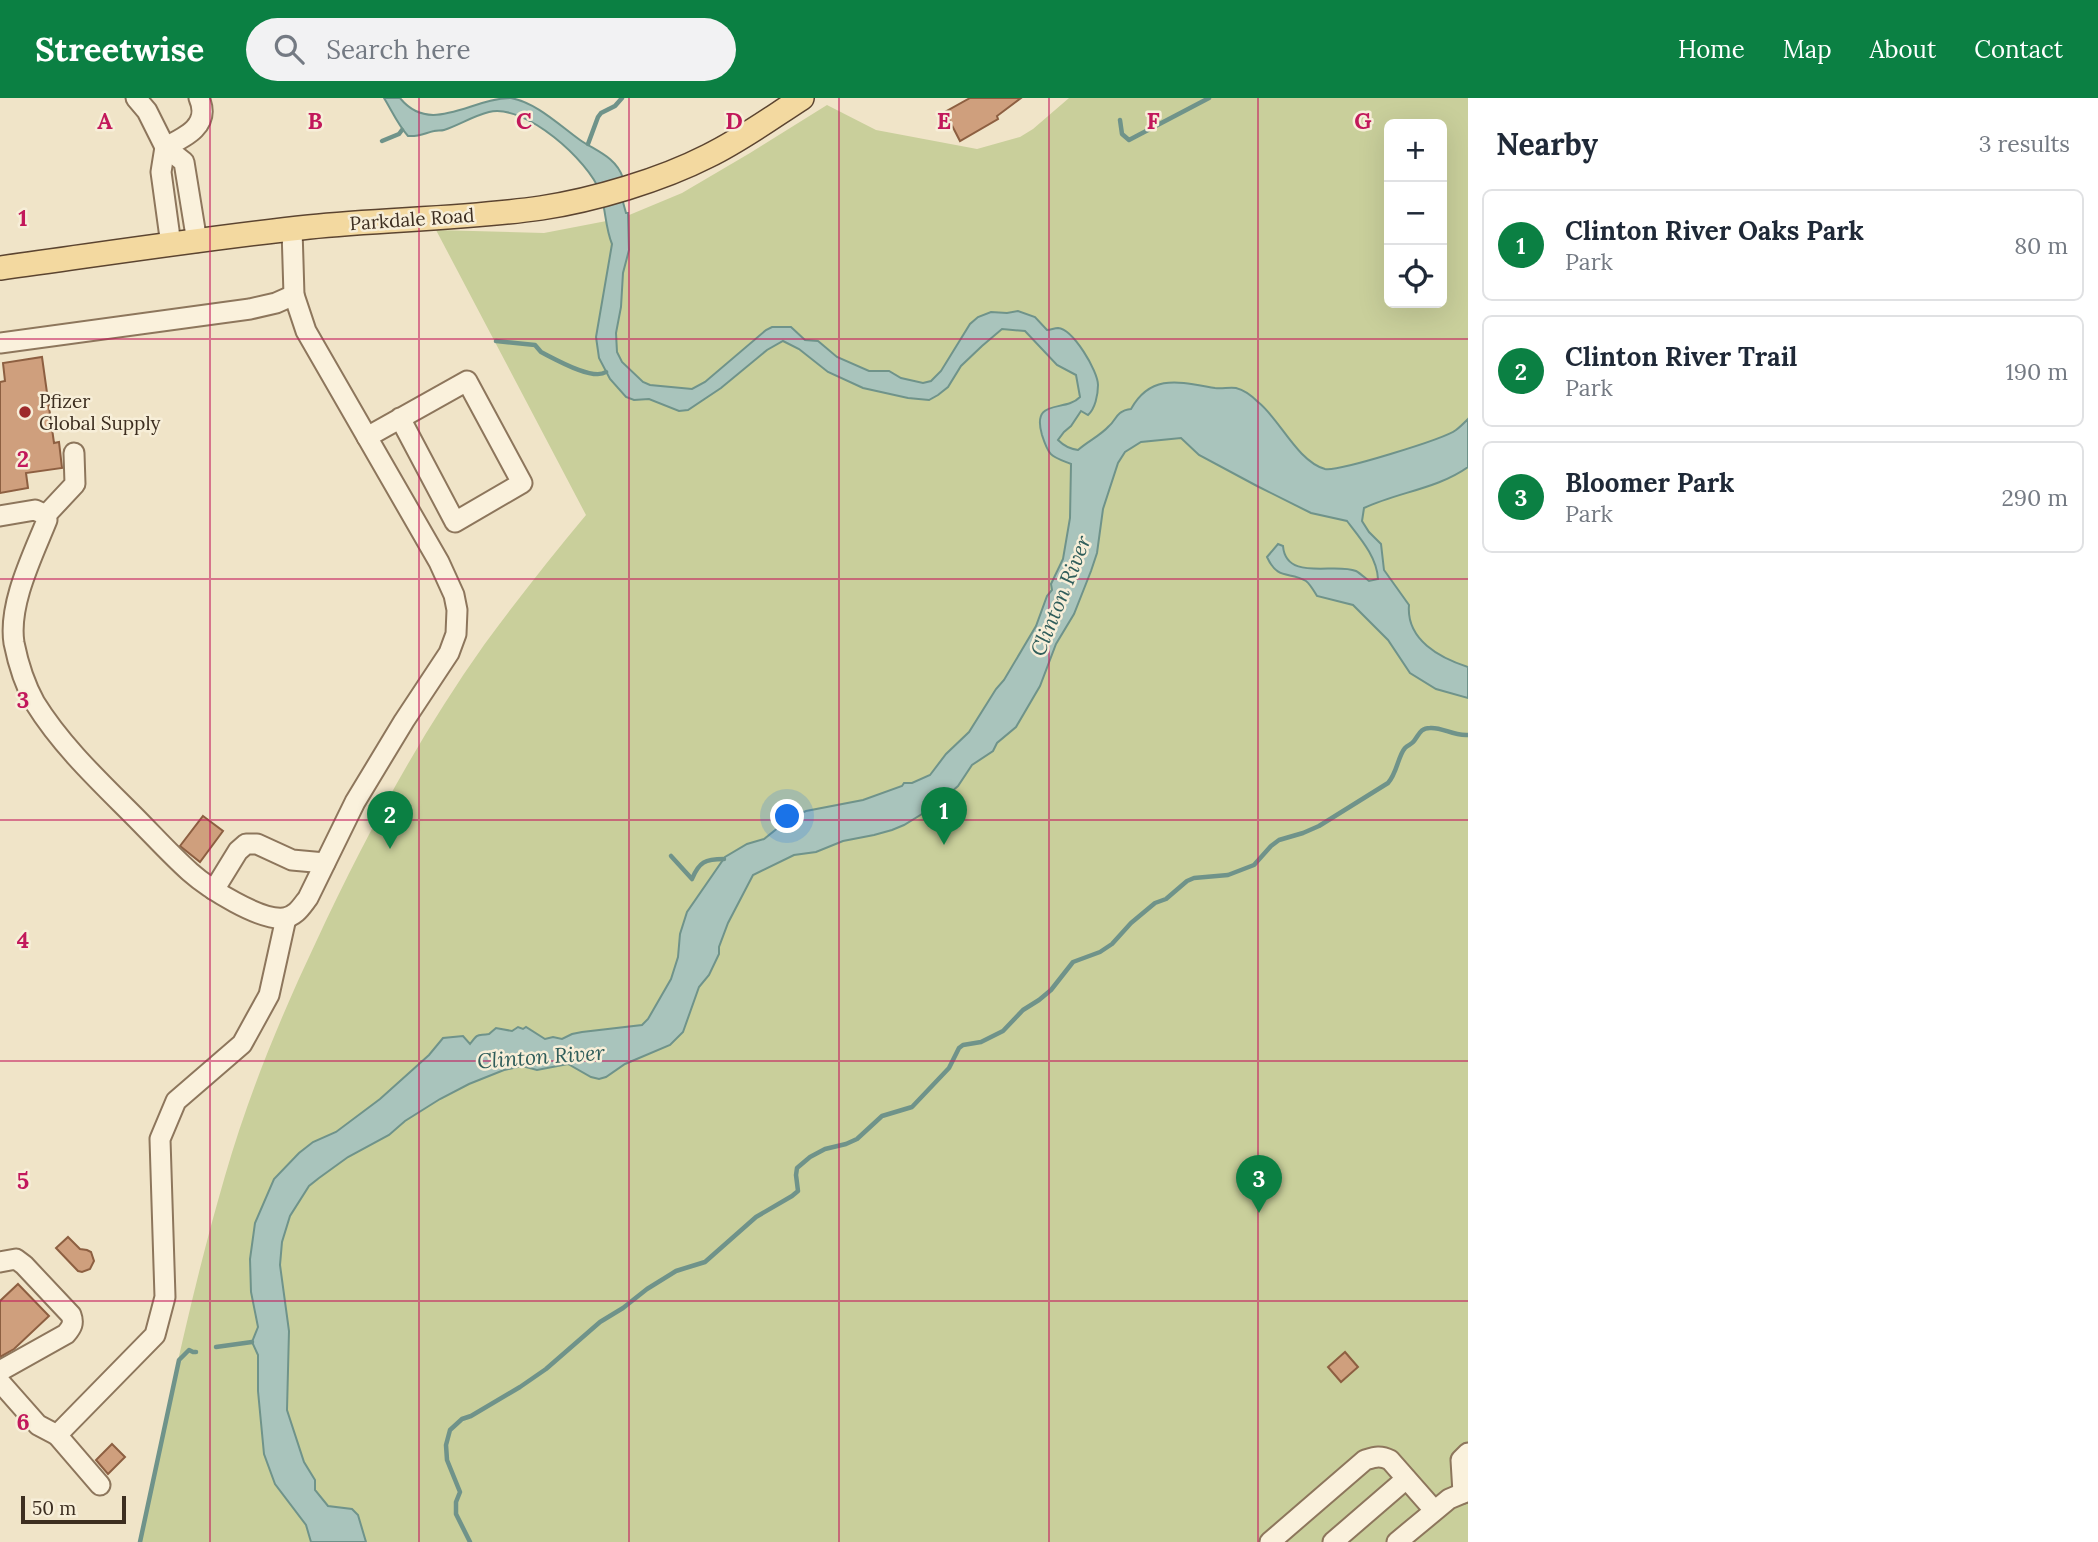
<!DOCTYPE html>
<html lang="en">
<head>
<meta charset="utf-8">
<style>
	:root { --surface:#fff; --page:#f2f2f3; --text:#1f2937; --muted:#747a83; --line:#e0e1e3; --accent:#0b8043 }
	body { margin:0; font-family:Lora,serif; background:var(--page); color:var(--text) }
	.controls { position:absolute; right:21px; top:21px; display:grid; overflow:hidden; border-radius:10px; box-shadow:0 7px 28px #0002 }
	.controls button { width:63px; height:63px; display:grid; place-items:center; padding:0; border:0; border-bottom:2px solid var(--line); background:var(--surface); color:var(--text); font:35px sans-serif }
	.scale { position:absolute; left:21px; bottom:18px; width:105px; box-sizing:border-box; padding-left:7px; border:4px solid #3d2e20; border-top:0; font-size:19px; line-height:24px; white-space:nowrap; color:#3d2e20; -webkit-text-stroke:5px #f7eed8; paint-order:stroke }
	.you { position:absolute; left:788px; top:719px; width:24px; height:24px; margin:-18px; border:5px solid #fff; border-radius:50%; background:#1a73e8; box-shadow:0 0 0 10px #1a73e833 }
	.badge { display:grid; place-items:center; width:46px; height:46px; border-radius:50%; background:var(--accent); color:#fff; font-size:23px; font-weight:700 }
	.pin { position:absolute; translate:-50% -58px; filter:drop-shadow(0 2px 4px #0008) }
	.pin::after { content:''; position:absolute; top:37px; width:24px; height:21px; background:inherit; clip-path:polygon(0 0,100% 0,50% 100%) }
	.list { margin:0; padding:0; list-style:none }
	h2 { display:flex; justify-content:space-between; align-items:center; height:91px; margin:0; padding:0 28px; font-size:30px }
	h2 small { font-size:23px; font-weight:400; color:var(--muted) }
	.list li { display:grid; grid-template-columns:46px 1fr auto; gap:21px; align-items:center; box-sizing:border-box; height:112px; margin:0 14px 14px; padding:0 14px; border:2px solid var(--line); border-radius:10px }
	.list b { display:block; font-size:26px; white-space:nowrap }
	.list p { margin:0; font-size:23px; white-space:nowrap; color:var(--muted) }
	.list em { font-size:23px; font-style:normal; color:var(--muted) }
	.icon { flex:none; width:38px; height:38px; fill:none; stroke:currentColor; stroke-width:2; stroke-linecap:round; stroke-linejoin:round }
	.map { position:relative; flex:none; width:1468px; height:1444px; overflow:hidden }
	header { display:flex; align-items:center; gap:42px; box-sizing:border-box; height:98px; padding:0 35px; background:var(--accent); color:#fff }
	header strong { font-size:33px }
	nav { display:flex; gap:38px; margin-inline-start:auto; font-size:24px }
	.search { width:490px; height:63px; background:var(--page); display:flex; align-items:center; gap:18px; box-sizing:border-box; padding:0 24px; border-radius:38px; color:var(--muted); font-size:26px }
	main { display:flex }
	aside { flex:1; background:var(--surface) }
	.map>svg:first-child { display:block }
	.green { fill:#c9cf9b; fill-rule:evenodd }
	.water { fill:#a9c4bc; stroke:#6f938a; stroke-width:2 }
	.lines { fill:none; stroke-linecap:round; stroke-linejoin:round }
	.stream { stroke:#6f938a; stroke-width:4.5 }
	.building { fill:#cf9f7d; stroke:#8d5f41; stroke-width:2 }
	.minor-casing { stroke:#8d765c; stroke-width:23 }
	.major-casing { stroke:#5b4430; stroke-width:26 }
	.minor { stroke:#faf1dc; stroke-width:19 }
	.major { stroke:#f3d9a0; stroke-width:23 }
	.grid { fill:none; stroke:#c2185b; stroke-width:2; stroke-opacity:0.55 }
	.poi-dot { fill:#9e2a2b; stroke:#f7eed8; stroke-width:2.5 }
	.labels { text-anchor:middle; stroke-width:5; stroke-linejoin:round; paint-order:stroke }
	.street-label { font-size:19px; fill:#3d2e20; stroke:#f7eed8 }
	.poi-label { font-size:19px; fill:#3d2e20; stroke:#f7eed8; text-anchor:start }
	.water-label { font-size:21px; font-style:italic; fill:#2f5d5a; stroke:#f7eed8 }
	.grid-label { font-size:23px; text-anchor:middle; font-weight:bold; fill:#c2185b; stroke:#f7eed8; stroke-width:5; stroke-linejoin:round; paint-order:stroke }
</style>
</head>
<body>
<header>
<strong>Streetwise</strong>
<div class="search"><svg class="icon" aria-label="search" viewBox="0 0 24 24"><circle cx="10" cy="10" r="6"/><path d="M15 15l6 6"/></svg>Search here</div>
<nav><a>Home</a><a>Map</a><a>About</a><a>Contact</a></nav>
</header>
<main>
<div class="map">
<svg width="1468" height="1444" viewBox="0 0 1468 1444">
	<rect width="100%" height="100%" fill="#f0e4c8"/>
	<path class="green" d="M1069,0h399v1444h-1329c26,-123 51,-246 86,-366 23,-80 55,-158 91,-234 48,-103 102,-204 168,-297 33,-45 67,-88 102,-130l-150,-285 108,3 78,-15 60,-25 68,-40 77,-48 49,25 101,19 43,-12 13,-8zM1389,26h53v179h-53z"/>
	<path class="water" d="M384,0h16c31,38 71,0 111,0 26,5 48,27 69,42 16,11 36,17 43,38l-5,6 8,29h2l1,37 -6,23 -2,34 -5,26 1,19 5,10 21,20 7,3 42,4 13,-7 61,-52 6,-3h19l14,13 13,1 19,16 32,14h20l12,7 22,5 8,-2 10,-10 29,-47 8,-7 13,-5 16,1 11,-2 17,6 12,13c4,0 7,-2 11,-2 15,1 40,43 40,57 0,10 -3,24 -10,30l-7,-4 -10,15 -7,6 -6,8c6,6 12,9 20,10 10,-9 22,-14 31,-24 5,-4 6,-9 11,-13 6,-4 4,-3 11,-4 20,-36 49,-27 84,-21 7,1 14,-1 21,0 8,2 16,8 22,14 21,16 39,59 67,67 12,3 119,-30 131,-39 4,-3 8,-7 12,-11v48c-31,22 -70,25 -104,41l-2,13 7,11 12,12 3,26 25,35c-3,35 31,53 59,62v31l-32,-9 -26,-16 -22,-33 -35,-35 -36,-9c-3,-5 -7,-12 -11,-15 -17,-10 -28,0 -39,-24l11,-13 5,2c3,36 52,16 73,25 4,2 9,7 13,10l9,-2c-1,-22 -18,-41 -31,-58l-36,-8 -54,-27 -58,-31 -18,-17 -40,4 -16,10 -7,11 -15,46 -6,44 -6,18 -17,43 -18,30 -16,42 -24,41 -19,16 -4,8 -21,14 -14,21 -23,20 -31,19 -12,5 -18,5 -31,6 -27,11 -22,3 -41,20 -25,48 -9,24v7l-10,21 -10,12 -16,45 -13,13 -45,19 -19,13 -7,2 -8,-2 -23,-13 -31,6 -15,-4 -18,4 -35,14 -29,15 -35,22 -16,14 -41,22 -29,21 -10,8 -19,30 -8,26 -2,23 9,66 -2,79 17,52 11,18v10l13,16 24,3 6,6 8,27h-55l-5,-17 -31,-41 -11,-30 -6,-63v-36l-6,-13 6,-15 -7,-35 -1,-33 5,-36 19,-44 25,-26 14,-11 23,-10 44,-33 49,-44 14,-17 20,-2 7,8c9,-12 7,-8 19,-10l7,-6 16,3 6,-4 5,2 3,-2 19,12 8,-2 9,2 10,-5 10,-2 60,-7 6,-6 23,-40 7,-22 2,-23 7,-22 38,-55 22,-13 17,-5 25,-20 17,-8 57,-11 39,-14 2,-3h8l18,-8 16,-21 23,-22 27,-43 8,-9 32,-54 11,-30 5,-6 -1,-6 12,-25 7,-41 1,-54c-20,-8 -22,-7 -29,-29 -11,-38 23,-22 38,-38l-4,-22 -19,-10 -32,-34 -23,-2 -20,17 -21,20 -13,21 -10,8 -9,5 -21,-2 -45,-10 -35,-16 -29,-23 -16,-8 -16,9 -46,38 -33,22 -9,1 -30,-12 -15,1 -8,-3 -16,-18 -11,-21 -3,-21 16,-93c-7,-17 -6,-35 -12,-52 -11,-31 -75,-89 -111,-80 -16,4 -30,13 -45,18 -3,1 -7,0 -10,1 -9,2 -15,6 -26,5 -10,-11 -16,-25 -24,-38z"/>
	<g class="lines">
		<g class="stream">
			<polyline points="1120,22 1122,36 1129,42 1209,0"/>
			<polyline points="382,43 399,36 402,32"/>
			<polyline points="588,46 598,19 601,15 615,8 622,0"/>
			<path d="M496,243l39,4 6,7c14,7 52,29 65,20"/>
			<path d="M671,758l21,23c7,-17 13,-20 32,-20"/>
			<polyline points="216,1249 252,1244"/>
			<polyline points="140,1444 179,1262 189,1252 193,1254 196,1254"/>
			<path d="M470,1444l-14,-28v-12l4,-10 -13,-32 -1,-15 4,-15 12,-11 9,-3 49,-29 26,-18 54,-47 23,-14 24,-19 29,-18 29,-9 51,-45 36,-21 6,-5 -2,-16 1,-7 13,-11 15,-8 21,-5 11,-5 25,-23 30,-9 37,-39 10,-20 4,-3 18,-3 22,-11 20,-21 16,-10 12,-10 22,-28 27,-10 12,-8 19,-21 24,-20 11,-4 21,-18 7,-3 34,-3 26,-10 17,-19 8,-6 24,-7 16,-7 69,-43c9,-10 10,-27 17,-35 3,-3 7,-4 9,-7 5,-6 6,-13 16,-13 13,-1 22,8 38,7"/>
		</g>
	</g>
	<g class="building">
		<polygon points="970,0 1021,0 997,18 998,21 960,43 945,14"/>
		<polygon points="42,259 54,345 59,344 62,370 26,375 28,390 0,395 0,284 5,283 3,265"/>
		<polygon points="203,718 223,733 200,764 180,748"/>
		<polygon points="68,1139 80,1151 87,1152 91,1154 94,1163 90,1171 82,1174 78,1173 56,1150"/>
		<polygon points="18,1186 49,1218 14,1251 0,1259 0,1203"/>
		<polygon points="1345,1254 1358,1269 1341,1284 1328,1269"/>
		<polygon points="112,1346 125,1359 108,1376 96,1362"/>
	</g>
	<g class="lines">
		<defs>
			<g id="minor">
				<polyline points="136,0 147,13 165,49 184,64 197,144"/>
				<polyline points="165,49 161,74 171,147"/>
				<path d="M165,49c21,-10 46,-22 34,-49"/>
				<polyline points="0,245 250,211 276,205 294,197"/>
				<polyline points="367,339 467,283 522,385 455,424 400,320"/>
				<polyline points="46,417 75,386 74,355"/>
				<path d="M0,418l35,-6 11,5 1,5c-14,35 -39,84 -33,123 4,20 11,42 21,60 26,42 63,77 98,112 19,19 37,39 57,57 18,16 70,49 94,46 12,-2 17,-11 24,-20l47,-96 49,-81 45,-68 7,-19 1,-24 -3,-15 -15,-33 -133,-231 -12,-36 -2,-66"/>
				<polyline points="214,792 238,753 246,746 257,746 292,762 325,765"/>
				<path d="M0,1164l16,-3 8,6 47,50c3,8 1,12 -5,19l-66,37"/>
				<polyline points="0,1284 38,1327 57,1337 155,1237 165,1199 160,1041 176,1003 242,946 269,897 286,820"/>
				<polyline points="57,1337 100,1387"/>
				<polyline points="1463,1395 1461,1362 1468,1355"/>
				<path d="M1270,1444l95,-82c10,-3 15,-5 25,0l44,50"/>
				<polyline points="1333,1444 1406,1381"/>
				<polyline points="1397,1444 1449,1401 1468,1393"/>
			</g>
			<path id="major" d="M0,170c103,-14 206,-30 309,-41 77,-8 156,-8 232,-19 53,-8 120,-28 167,-52 33,-16 63,-38 94,-58"/>
		</defs>
		<use href="#minor" class="minor-casing"/>
		<use href="#major" class="major-casing"/>
		<use href="#minor" class="minor"/>
		<use href="#major" class="major"/>
	</g>
	<path class="grid" d="M210,0v1444M419,0v1444M629,0v1444M839,0v1444M1049,0v1444M1258,0v1444M0,241h1468M0,481h1468M0,722h1468M0,963h1468M0,1203h1468"/>
	<circle class="poi-dot" cx="25" cy="314" r="7"/>
	<g class="labels">
		<g class="street-label">
			<text transform="translate(412 121) rotate(-4)" y="7">Parkdale Road</text>
		</g>
		<g class="poi-label">
			<text x="39" y="310">Pfizer<tspan x="39" dy="22">Global Supply</tspan></text>
		</g>
		<g class="water-label">
			<text transform="translate(1061 498) rotate(-68)" y="7">Clinton River</text>
			<text transform="translate(541 959) rotate(-4)" y="7">Clinton River</text>
		</g>
	</g>
	<g class="grid-label">
		<text x="105" y="31">A</text>
		<text x="315" y="31">B</text>
		<text x="524" y="31">C</text>
		<text x="734" y="31">D</text>
		<text x="944" y="31">E</text>
		<text x="1153" y="31">F</text>
		<text x="1363" y="31">G</text>
		<text x="23" y="128">1</text>
		<text x="23" y="369">2</text>
		<text x="23" y="610">3</text>
		<text x="23" y="850">4</text>
		<text x="23" y="1091">5</text>
		<text x="23" y="1332">6</text>
	</g>
</svg>
<div class="controls">
<button>+</button>
<button>−</button>
<button><svg class="icon" aria-label="locate" viewBox="0 0 24 24"><circle cx="12" cy="12" r="6"/><path d="M12 2v4M12 18v4M2 12h4M18 12h4"/></svg></button>
</div>
<div class="scale">50 m</div>
<div class="you"></div>
<div class="pin badge" style="left:944px;top:747px">1</div>
<div class="pin badge" style="left:390px;top:751px">2</div>
<div class="pin badge" style="left:1259px;top:1115px">3</div>
</div>
<aside>
<h2>Nearby<small>3 results</small></h2>
<ul class="list">
<li><span class="badge">1</span><div><b>Clinton River Oaks Park</b><p>Park</p></div><em>80 m</em></li>
<li><span class="badge">2</span><div><b>Clinton River Trail</b><p>Park</p></div><em>190 m</em></li>
<li><span class="badge">3</span><div><b>Bloomer Park</b><p>Park</p></div><em>290 m</em></li>
</ul>
</aside>
</main>
</body>
</html>
